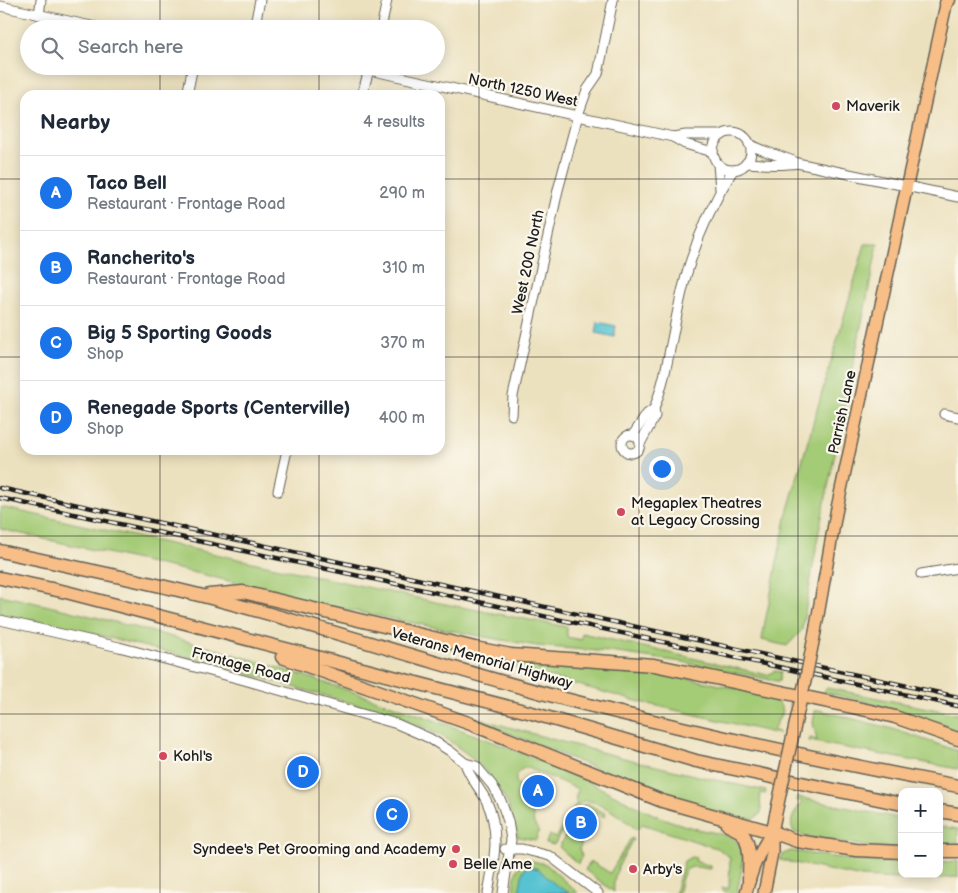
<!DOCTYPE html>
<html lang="en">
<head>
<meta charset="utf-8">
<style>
	:root { --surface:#fff; --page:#f6f6f7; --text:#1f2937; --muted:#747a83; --line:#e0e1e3; --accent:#1a73e8 }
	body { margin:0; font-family:"Balsamiq Sans",sans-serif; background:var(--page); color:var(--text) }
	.controls { position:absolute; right:15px; bottom:15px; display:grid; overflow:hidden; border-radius:10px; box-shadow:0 2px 12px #0003 }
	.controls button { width:45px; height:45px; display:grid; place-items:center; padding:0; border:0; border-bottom:1px solid var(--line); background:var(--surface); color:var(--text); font:25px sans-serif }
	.you { position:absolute; left:661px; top:468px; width:18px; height:18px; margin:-12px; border:4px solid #fff; border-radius:50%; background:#1a73e8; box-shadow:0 0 0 8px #1a73e833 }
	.badge { display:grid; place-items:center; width:32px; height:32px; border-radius:50%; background:var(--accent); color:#fff; font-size:16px; font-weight:700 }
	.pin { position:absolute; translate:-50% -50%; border:2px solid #fff; box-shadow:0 1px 5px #0006 }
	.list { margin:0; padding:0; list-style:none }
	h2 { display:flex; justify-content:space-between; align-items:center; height:65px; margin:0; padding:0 20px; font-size:21px }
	h2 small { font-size:16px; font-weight:400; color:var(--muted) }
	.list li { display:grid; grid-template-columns:32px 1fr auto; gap:15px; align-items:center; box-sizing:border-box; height:75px; padding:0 20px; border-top:1px solid var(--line) }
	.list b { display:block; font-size:19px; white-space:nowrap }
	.list p { margin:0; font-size:16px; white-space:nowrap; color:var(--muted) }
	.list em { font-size:16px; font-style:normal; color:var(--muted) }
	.icon { flex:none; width:28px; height:28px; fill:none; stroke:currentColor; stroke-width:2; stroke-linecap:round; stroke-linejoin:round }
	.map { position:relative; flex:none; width:958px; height:893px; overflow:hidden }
	.search { position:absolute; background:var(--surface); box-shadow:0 2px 12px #0003; left:20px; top:20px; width:425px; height:55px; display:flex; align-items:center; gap:12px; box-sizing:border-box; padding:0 18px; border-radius:28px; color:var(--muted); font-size:19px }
	.panel { position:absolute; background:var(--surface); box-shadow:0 2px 12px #0003; left:20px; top:90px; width:425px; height:365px; border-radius:15px }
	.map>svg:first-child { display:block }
	.green { fill:#a4cb76; stroke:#607449 }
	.water { fill:#57c2d2; stroke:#3a6f77 }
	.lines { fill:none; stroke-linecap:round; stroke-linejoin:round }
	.minor-casing { stroke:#656155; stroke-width:11 }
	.major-casing { stroke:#656155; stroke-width:14 }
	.highway-casing { stroke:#656155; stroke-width:15 }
	.minor { stroke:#fff; stroke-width:9 }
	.major { stroke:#f7be87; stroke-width:11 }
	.highway { stroke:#f7be87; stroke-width:12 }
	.rail-casing { stroke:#1c1c1c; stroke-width:4.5 }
	.rail { stroke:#fbf7ec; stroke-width:2.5; stroke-dasharray:8; stroke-linecap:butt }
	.major-bridge-casing { stroke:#656155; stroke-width:14; stroke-linecap:butt }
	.major-bridge { stroke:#f7be87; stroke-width:11 }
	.grid { fill:none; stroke:#1c1c1c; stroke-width:1; stroke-opacity:0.55 }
	.poi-dot { fill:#d1495b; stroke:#fbf7ec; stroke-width:2 }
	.labels { text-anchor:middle; stroke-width:4.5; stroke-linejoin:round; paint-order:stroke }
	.street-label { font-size:15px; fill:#1c1c1c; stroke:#fbf7ec }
	.poi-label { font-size:15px; fill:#1c1c1c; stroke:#fbf7ec; text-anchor:start }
</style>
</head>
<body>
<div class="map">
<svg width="958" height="893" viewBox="0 0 958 893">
	<rect width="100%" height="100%" fill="#fbf7ec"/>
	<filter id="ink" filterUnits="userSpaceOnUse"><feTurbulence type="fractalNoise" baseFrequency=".02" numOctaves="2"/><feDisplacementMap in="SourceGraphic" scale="10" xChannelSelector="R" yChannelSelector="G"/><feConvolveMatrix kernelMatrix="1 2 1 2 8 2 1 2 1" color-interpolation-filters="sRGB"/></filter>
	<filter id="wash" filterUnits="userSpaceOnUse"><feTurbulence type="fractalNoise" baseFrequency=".0096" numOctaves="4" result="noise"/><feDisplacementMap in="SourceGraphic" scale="20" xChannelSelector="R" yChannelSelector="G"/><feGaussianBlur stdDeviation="1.12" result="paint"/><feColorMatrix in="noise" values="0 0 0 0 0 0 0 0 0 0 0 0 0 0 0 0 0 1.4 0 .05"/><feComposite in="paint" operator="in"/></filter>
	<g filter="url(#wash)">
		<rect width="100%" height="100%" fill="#ece1be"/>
		<g class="green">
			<polygon points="865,244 878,244 819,531 802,630 787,646 762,640 764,627 787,513"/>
			<polygon points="0,507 440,603 567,627 567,637 581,640 582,633 767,675 774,671 781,672 779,681 776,681 683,662 610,652 537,646 479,636 323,605 205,575 0,529"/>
			<path d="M0,595c138,30 273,68 406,115 60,21 119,43 176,69 24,11 47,24 71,35 14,6 29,11 44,15 11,3 30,4 39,12 13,12 3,37 1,52h-9l-6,-3v-2h7l1,-30 -11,-9 -77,-25 -5,6c-12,-10 -38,-31 -54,-29l-6,5 -23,39 -8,-2 3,-8 7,3 21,-36 -2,-2 3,-11 -49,-21h-5l-5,3 -3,5v6l15,20 3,22 5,7 -3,9 -18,-3 -11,-35 -20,-29 -16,-16 -24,-18 -44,-21 -208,-59 -138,-34 -57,-11z"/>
			<path d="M425,639l92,23 132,10 38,6 76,16c10,3 16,7 20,17l-10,19 6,2 -1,2 -146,-34 -208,-58z"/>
			<polygon points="827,688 958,714 958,732 872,703 823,692"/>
			<path d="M440,707c107,32 216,61 326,84l-1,3 -5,-1 1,20 -7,6h-8l-68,-17 -179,-73z"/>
			<polygon points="819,710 893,729 958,751 958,769 809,741 810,738 817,740 813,723 815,711"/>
			<path d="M797,797l105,22v29l-29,-1 -67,-10 -12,-5c-7,-11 2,-21 8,-30l-6,-2z"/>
			<polygon points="588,804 605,813 605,817 597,813 594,818 580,810 583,805"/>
			<polygon points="939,826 958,829 958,846 939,847"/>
			<polygon points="566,835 582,844 579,849 582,856 578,864 559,847"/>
			<path d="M631,838l2,1c-9,17 -21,34 -19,53l-29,-22 4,-7 3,-1 18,11z"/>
			<polygon points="791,851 861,861 902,863 902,874 939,874 939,862 958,861 958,877 914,880 862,877 780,860 783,854"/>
			<path d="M691,857l5,1 -1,3 16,5v3c-5,0 -11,-2 -16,-2 -14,0 -13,16 -17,26h-3l9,-32z"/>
			<path d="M528,860l18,4 32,29h-65c2,-12 1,-30 15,-33z"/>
		</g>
		<g class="water">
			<polygon points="598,322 616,326 614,337 596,333"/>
			<polygon points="528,866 538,869 557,886 570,893 519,893 523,871"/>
		</g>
	</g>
	<g filter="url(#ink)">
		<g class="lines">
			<defs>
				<g id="minor">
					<polyline points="0,6 105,29"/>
					<polyline points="39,15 41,0"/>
					<polyline points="254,29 260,0"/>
					<polyline points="381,29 387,0"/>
					<polyline points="337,66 369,70 673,137 685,144 713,152"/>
					<polyline points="187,95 193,66"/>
					<polyline points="362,95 370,66"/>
					<circle cx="732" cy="151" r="19"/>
					<polyline points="673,137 686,135 722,135"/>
					<path d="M749,144c15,9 33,11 48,19l161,34"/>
					<path d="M746,163c17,1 34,3 51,0"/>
					<polyline points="718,164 720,189"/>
					<polyline points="944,414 958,417"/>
					<polyline points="512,415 513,396 558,190 578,115 587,90 598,74 613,0"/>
					<circle cx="631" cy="444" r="9"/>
					<polyline points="633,435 647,414 654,409"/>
					<path d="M641,442l14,-26 -1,-7c13,-34 17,-69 25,-104 10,-48 28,-94 54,-135"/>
					<polyline points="278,491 287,450"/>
					<polyline points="921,574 958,568"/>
					<polyline points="0,620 119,647 244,680 397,724 429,738 450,751 465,763 476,766 492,785 501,801 508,821 511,840 503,893"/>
					<path d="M465,763c4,14 14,24 21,37 15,31 8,61 2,93"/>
					<polyline points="505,849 522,849 550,856 598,893"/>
				</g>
				<g id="major">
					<polyline points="815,632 836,513 947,0"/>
					<polyline points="797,716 806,677"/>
					<path d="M746,893c5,-22 13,-42 26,-61"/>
					<polyline points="764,893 772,853 772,832 776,813"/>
				</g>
				<g id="highway">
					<polyline points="946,3 949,0"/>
					<path d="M0,551c68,15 136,28 203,45 120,31 238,70 358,102 131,34 264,63 397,88"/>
					<polyline points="0,578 66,592 532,713 696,761 902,804"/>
					<polyline points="209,595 243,592 475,648 511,655 654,665 871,711 895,717 958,739"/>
					<polyline points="282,657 471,724 662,801 772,832 797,841 856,850 902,852"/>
					<polyline points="939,811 958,814"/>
					<path d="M728,825c5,3 11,5 14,8 10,12 7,33 7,48"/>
					<polyline points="939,851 958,851"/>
				</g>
			</defs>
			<use href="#minor" class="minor-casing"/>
			<use href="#major" class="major-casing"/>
			<use href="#highway" class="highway-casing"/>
			<use href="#minor" class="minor"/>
			<use href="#major" class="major"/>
			<use href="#highway" class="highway"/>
			<defs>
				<g id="rail">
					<polyline points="0,488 958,697"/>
					<polyline points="0,498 958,706"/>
				</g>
			</defs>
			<use href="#rail" class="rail-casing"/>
			<use href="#rail" class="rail"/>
			<defs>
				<g id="major-bridge">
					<polyline points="806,677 815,632"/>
					<polyline points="776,813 797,716"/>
				</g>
			</defs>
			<use href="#major-bridge" class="major-bridge-casing"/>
			<use href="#major-bridge" class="major-bridge"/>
		</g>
	</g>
	<path class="grid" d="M160,0v29M319,0v29M479,0v893M639,0v893M798,0v893M160,66v29M319,66v29M0,179h25M440,179h518M0,357h25M440,357h518M160,450v443M319,450v443M0,536h958M0,714h958"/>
	<g class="poi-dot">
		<circle cx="836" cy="106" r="5"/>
		<circle cx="621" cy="512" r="5"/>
		<circle cx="163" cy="756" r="5"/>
		<circle cx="456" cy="849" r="5"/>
		<circle cx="453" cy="864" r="5"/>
		<circle cx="633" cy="869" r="5"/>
	</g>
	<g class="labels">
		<g class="street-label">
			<text transform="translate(523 90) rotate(12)" y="5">North 1250 West</text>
			<text transform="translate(528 262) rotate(-78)" y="5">West 200 North</text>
			<text transform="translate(842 412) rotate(-78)" y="5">Parrish Lane</text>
			<text transform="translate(482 658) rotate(16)" y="5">Veterans Memorial Highway</text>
			<text transform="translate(241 665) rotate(15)" y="5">Frontage Road</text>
		</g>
		<g class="poi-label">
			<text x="846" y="111">Maverik</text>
			<text x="631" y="508">Megaplex Theatres<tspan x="631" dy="17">at Legacy Crossing</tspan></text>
			<text x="173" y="761">Kohl's</text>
			<text x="446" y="854" text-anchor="end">Syndee's Pet Grooming and Academy</text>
			<text x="463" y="869">Belle Ame</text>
			<text x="643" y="874">Arby's</text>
		</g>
	</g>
</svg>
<div class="controls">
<button>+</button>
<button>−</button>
</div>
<div class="you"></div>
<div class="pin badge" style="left:538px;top:791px">A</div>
<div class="pin badge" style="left:581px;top:823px">B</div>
<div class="pin badge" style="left:392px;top:815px">C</div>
<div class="pin badge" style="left:303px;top:772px">D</div>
<div class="search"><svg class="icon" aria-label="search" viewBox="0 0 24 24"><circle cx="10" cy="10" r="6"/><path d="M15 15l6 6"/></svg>Search here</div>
<section class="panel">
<h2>Nearby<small>4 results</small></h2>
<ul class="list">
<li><span class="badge">A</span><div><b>Taco Bell</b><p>Restaurant · Frontage Road</p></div><em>290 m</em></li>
<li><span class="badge">B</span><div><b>Rancherito's</b><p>Restaurant · Frontage Road</p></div><em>310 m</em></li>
<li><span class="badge">C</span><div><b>Big 5 Sporting Goods</b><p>Shop</p></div><em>370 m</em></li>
<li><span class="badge">D</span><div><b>Renegade Sports (Centerville)</b><p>Shop</p></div><em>400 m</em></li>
</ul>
</section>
</div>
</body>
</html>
